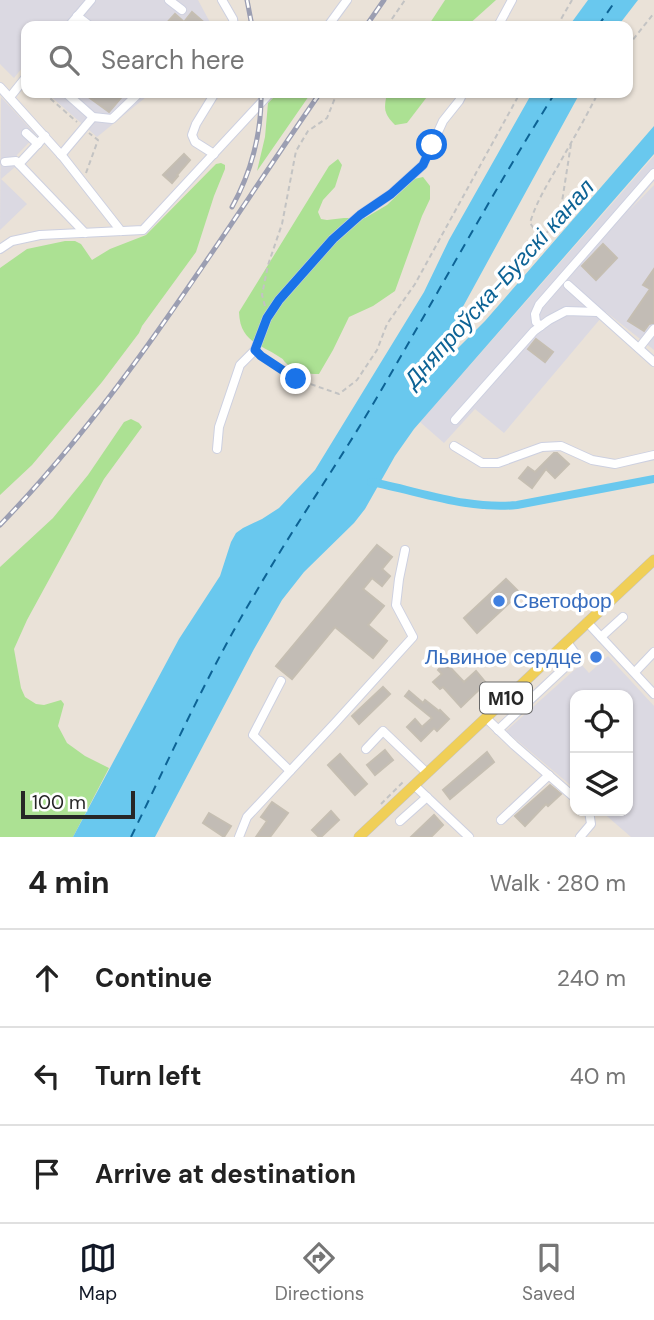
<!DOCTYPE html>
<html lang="en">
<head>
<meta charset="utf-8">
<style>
	:root { --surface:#fff; --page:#f6f6f6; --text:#222; --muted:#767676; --line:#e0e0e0; --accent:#111827 }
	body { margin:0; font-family:"DM Sans",sans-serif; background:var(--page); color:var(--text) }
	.controls { position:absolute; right:21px; bottom:21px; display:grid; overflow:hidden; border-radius:14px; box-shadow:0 2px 5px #0004 }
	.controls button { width:63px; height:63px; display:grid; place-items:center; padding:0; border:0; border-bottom:2px solid var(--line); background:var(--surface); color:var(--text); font:35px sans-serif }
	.scale { position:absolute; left:21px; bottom:18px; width:114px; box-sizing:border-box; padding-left:7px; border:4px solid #272727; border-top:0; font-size:19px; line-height:24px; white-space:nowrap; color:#272727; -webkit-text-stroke:5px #fff; paint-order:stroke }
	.stop { position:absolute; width:21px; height:21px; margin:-16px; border:5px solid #1a73e8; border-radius:50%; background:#fff }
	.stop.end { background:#1a73e8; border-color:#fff; box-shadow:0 2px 7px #0008 }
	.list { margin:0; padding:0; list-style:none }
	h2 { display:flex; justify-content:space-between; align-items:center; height:91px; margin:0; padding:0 28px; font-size:30px }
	h2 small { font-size:23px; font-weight:400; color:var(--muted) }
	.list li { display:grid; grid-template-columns:46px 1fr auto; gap:21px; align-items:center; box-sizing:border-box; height:98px; padding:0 28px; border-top:2px solid var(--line) }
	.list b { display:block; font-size:26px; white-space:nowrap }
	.list em { font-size:23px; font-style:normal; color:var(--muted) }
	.icon { flex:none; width:38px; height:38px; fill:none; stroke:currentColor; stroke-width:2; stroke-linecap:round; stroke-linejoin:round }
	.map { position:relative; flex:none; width:654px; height:837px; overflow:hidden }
	.search { position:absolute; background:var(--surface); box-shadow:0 2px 5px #0004; left:21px; right:21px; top:21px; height:77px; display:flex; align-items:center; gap:18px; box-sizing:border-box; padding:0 24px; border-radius:14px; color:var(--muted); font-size:26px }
	.sheet { height:385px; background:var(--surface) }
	nav { display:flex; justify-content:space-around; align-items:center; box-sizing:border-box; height:98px; border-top:2px solid var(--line); background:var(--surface); font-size:19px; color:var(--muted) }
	nav a { display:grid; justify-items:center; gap:4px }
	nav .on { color:var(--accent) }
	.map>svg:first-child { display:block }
	.industrial { fill:#dbd9e2 }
	.green { fill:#ace193 }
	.water { fill:#69c8ee }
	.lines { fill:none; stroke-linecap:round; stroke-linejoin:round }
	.canal { stroke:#69c8ee; stroke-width:8 }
	.ferry { stroke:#0d6395; stroke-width:2; stroke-dasharray:9 7; stroke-linecap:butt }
	.building { fill:#c2bcb5; stroke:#c5beb2; stroke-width:2 }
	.minor-casing { stroke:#cdd0e0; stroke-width:10 }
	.major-casing { stroke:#c3c3c3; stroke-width:11 }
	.path { stroke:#c3c3c3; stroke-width:2; stroke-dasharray:5 3.5; stroke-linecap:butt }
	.minor { stroke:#fff; stroke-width:8 }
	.major { stroke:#f0cf57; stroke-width:10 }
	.rail-casing { stroke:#9b9eb2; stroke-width:5 }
	.rail { stroke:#fff; stroke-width:2.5; stroke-dasharray:8; stroke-linecap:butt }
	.route { stroke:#1a73e8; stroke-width:9 }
	.shop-dot { fill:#3f7fe0; stroke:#fff; stroke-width:2.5 }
	.labels { text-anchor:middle; stroke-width:7; stroke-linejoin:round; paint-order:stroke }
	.shield { fill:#fff; stroke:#686868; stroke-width:2 }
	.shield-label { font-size:19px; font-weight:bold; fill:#272727 }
	.shop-label { font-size:21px; fill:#366cbe; stroke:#fff; text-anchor:start }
	.water-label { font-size:23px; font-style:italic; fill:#0d6395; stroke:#fff }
</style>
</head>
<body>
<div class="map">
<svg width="654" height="837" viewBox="0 0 654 837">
	<rect width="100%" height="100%" fill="#eae2d8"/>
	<g class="industrial">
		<polygon points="0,0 198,0 212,26 26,26 26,63 14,78 0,64"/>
		<polygon points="47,93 151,93 97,137"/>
		<polygon points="1,97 36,135 17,155 15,167 1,179 27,204 0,230"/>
		<polygon points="654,156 654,181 629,211 654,185 654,350 606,312 504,433 475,409 444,443 420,422"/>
		<polygon points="608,656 654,706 654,837 631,837 601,811 628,811 628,695 575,695 575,789 506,731 581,664 589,673"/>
	</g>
	<g class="green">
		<polygon points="445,0 496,0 467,26 428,26"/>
		<polygon points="278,93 311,93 257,171 265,137 268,103"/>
		<path d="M387,93h43l-23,30 -12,2c-12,-12 -11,-17 -8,-32z"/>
		<path d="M338,159l4,6 -7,22 -12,13 -5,12 3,7 6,1 17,-2h21l22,-13 27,-26 9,-2 7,9v13l-8,17 -27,75 -22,15 -24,11 -16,33 -14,24c-12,0 -23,-1 -32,-10 -7,-7 0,-2 -9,-8 -20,-13 -38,-15 -39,-44l90,-146z"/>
		<polygon points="221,163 225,165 225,169 214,196 196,252 142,326 139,333 102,382 32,465 0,495 0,268 27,249 65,241 75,241 81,244 92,260 110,249 146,235 216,164"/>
		<polygon points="131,419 139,423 142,427 104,479 27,620 14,649 21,688 25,697 36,704 44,705 61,700 64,704 58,726 67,743 85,756 109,768 73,837 0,837 0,567 53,518 88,475 124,422"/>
	</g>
	<g class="water">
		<polygon points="588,0 638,0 618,26 569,26"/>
		<polygon points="532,93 580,93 448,334 445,345 449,351 457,349 485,321 654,126 654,154 414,429 395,456 365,509 354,523 304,572 282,600 254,649 155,837 73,837 179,639 220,576 231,542 236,533 243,528 262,519 279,508 315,470 424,292 449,240"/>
	</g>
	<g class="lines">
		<path class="canal" d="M371,482c48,9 96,28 146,23l137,-26"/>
		<g class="ferry">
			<polyline points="598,26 616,0"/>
			<path d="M131,837c40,-82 78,-167 125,-245 38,-66 82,-128 120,-193 60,-102 116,-206 179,-306"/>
		</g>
	</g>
	<g class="building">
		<polygon points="192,12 208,26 164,26 175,14 184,22"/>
		<polygon points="83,93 125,93 109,112"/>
		<polygon points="184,154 190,160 177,175 178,176 172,183 163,175"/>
		<polygon points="603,244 617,258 596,280 582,266"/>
		<polygon points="654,269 654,323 649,324 644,331 628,321 650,289 643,285"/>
		<polygon points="536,339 553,352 545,362 528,349"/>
		<polygon points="554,453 557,453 569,464 555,478 546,469 532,488 519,478 528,467 535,472"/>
		<polygon points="377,545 392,557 382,569 390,576 382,586 372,578 363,589 384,606 368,625 387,641 373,658 335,627 292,679 276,666"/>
		<polygon points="506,579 520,593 477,633 464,618"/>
		<polygon points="445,662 464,682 476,671 486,683 461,707 443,687 440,689 433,682 442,674 438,670"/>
		<polygon points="383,687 390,694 359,724 352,716"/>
		<polygon points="409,691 423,703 425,700 439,711 440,710 449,719 437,731 434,728 421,741 407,727 415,719 422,727 432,718 405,696"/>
		<polygon points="385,750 393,760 375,775 367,765"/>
		<polygon points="487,752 494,762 450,799 443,790"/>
		<polygon points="340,754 367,784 355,795 328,765"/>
		<polygon points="550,785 561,794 548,806 546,804 525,826 515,816"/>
		<polygon points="272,802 288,813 270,837 256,837 267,821 261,817"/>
		<polygon points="331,811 339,820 321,837 319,837 312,830"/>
		<polygon points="209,813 231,826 224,837 203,823"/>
		<polygon points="434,815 443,825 431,837 411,837"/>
	</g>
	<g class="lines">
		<defs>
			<g id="minor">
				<polyline points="169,0 182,10"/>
				<polyline points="222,0 233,19 234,26"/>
				<polyline points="77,16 90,26"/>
				<polyline points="69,26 91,0"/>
				<polyline points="328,26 347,0"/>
				<polyline points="498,26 512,0"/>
				<polyline points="0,87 63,157 121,231"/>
				<polyline points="10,97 26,77"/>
				<polyline points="93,117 112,119 139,93"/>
				<polyline points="26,133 38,144"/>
				<polyline points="214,154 195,142 192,135 196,124 215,93"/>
				<polyline points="61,155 93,117 67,94"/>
				<polyline points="5,162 16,161 85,233"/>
				<polyline points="19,164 45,136"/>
				<polyline points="0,249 12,241 40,235 143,230 270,93"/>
				<polyline points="568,285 654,362"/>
				<polyline points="541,326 536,322 535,314 539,305 654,173"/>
				<polyline points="639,348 654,329"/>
				<polyline points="455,420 534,331 549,320 566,311 597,312"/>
				<polyline points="454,446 482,463 498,463 542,447 561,446 592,460 615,464 654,455"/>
				<polyline points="217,449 219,427 240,365 255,350 267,318 279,300 333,239 360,215 391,194 423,165 443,121 459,101 463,93"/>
				<polyline points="587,622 654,694"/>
				<polyline points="601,637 623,617"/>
				<polyline points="635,672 654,652"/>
				<polyline points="281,681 253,735 290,771"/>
				<polyline points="486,718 514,745 575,798"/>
				<polyline points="498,730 577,656 567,642"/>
				<polyline points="366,749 383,731 427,773"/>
				<polyline points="414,785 469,837"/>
				<polyline points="501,820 549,775"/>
				<polyline points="400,821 427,797"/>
				<polyline points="239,837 247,817 335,723 413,637 396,605 399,579 405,550"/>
				<polyline points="580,837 591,824 589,811"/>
			</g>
			<polyline id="major" points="359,837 654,560"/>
		</defs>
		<use href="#minor" class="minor-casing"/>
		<use href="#major" class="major-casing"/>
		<g class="path">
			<polyline points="387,26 405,0"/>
			<polyline points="557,26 572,0"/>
			<polyline points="628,46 654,13"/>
			<polyline points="44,93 77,122"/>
			<path d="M571,144l-12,77 -6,8 -9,5 -9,-4 -5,-7c7,-24 21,-44 33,-66 12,-21 24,-42 35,-64"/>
			<polyline points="86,173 98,140 89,133"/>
			<polyline points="265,306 262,295 268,265 282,224 296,151 308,131 327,118 337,93"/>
			<polyline points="260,354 296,379 339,394 357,380 377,350 387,324 415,284 520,93"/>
			<polyline points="381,804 404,781"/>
		</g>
		<use href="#minor" class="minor"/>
		<use href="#major" class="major"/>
		<defs>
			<g id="rail">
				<polyline points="247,0 252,26"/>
				<polyline points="366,26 384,0"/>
				<path d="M232,207c19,-34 30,-75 29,-114"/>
				<path d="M0,525c125,-129 218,-285 320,-432"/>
			</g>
		</defs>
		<use href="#rail" class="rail-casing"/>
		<use href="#rail" class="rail"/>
	</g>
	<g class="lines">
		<polyline class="route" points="296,379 261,356 255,350 267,318 279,300 333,239 360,215 391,194 423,165 432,145"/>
	</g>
	<g class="shop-dot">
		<circle cx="499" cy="601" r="7"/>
		<circle cx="596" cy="657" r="7"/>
	</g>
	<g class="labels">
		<rect class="shield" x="480" y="682.5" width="52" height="31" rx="5"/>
		<g class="shield-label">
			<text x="506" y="705">М10</text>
		</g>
		<g class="shop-label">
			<text x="513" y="608">Светофор</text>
			<text x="582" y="664" text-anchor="end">Львиное сердце</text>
		</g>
		<g class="water-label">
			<text transform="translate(499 283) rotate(-48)" y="8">Дняпроўска-Бугскі канал</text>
		</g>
	</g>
</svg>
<div class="controls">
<button><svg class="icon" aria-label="locate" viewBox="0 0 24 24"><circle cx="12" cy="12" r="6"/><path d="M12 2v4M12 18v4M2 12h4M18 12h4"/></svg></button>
<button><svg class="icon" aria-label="layers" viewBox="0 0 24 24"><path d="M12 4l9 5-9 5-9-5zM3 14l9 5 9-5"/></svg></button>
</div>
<div class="scale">100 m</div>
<div class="stop" style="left:432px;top:145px"></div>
<div class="stop end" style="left:296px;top:379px"></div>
<div class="search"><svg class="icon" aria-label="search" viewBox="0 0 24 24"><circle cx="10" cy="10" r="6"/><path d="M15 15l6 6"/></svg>Search here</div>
</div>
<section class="sheet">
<h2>4 min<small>Walk · 280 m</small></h2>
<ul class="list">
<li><svg class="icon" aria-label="ahead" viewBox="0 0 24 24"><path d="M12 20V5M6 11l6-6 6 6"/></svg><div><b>Continue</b></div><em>240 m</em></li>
<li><svg class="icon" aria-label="left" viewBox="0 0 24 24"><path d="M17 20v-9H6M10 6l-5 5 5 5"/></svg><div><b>Turn left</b></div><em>40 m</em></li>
<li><svg class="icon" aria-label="arrive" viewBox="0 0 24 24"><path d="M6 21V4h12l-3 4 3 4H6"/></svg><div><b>Arrive at destination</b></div></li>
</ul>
</section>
<nav>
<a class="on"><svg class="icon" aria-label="map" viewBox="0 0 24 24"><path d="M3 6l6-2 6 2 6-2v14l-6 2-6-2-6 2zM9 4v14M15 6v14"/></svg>Map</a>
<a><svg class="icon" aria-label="directions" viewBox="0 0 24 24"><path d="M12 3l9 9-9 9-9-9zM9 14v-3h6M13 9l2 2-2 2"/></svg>Directions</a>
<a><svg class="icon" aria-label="saved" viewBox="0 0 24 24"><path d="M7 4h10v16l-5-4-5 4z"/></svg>Saved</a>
</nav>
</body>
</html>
